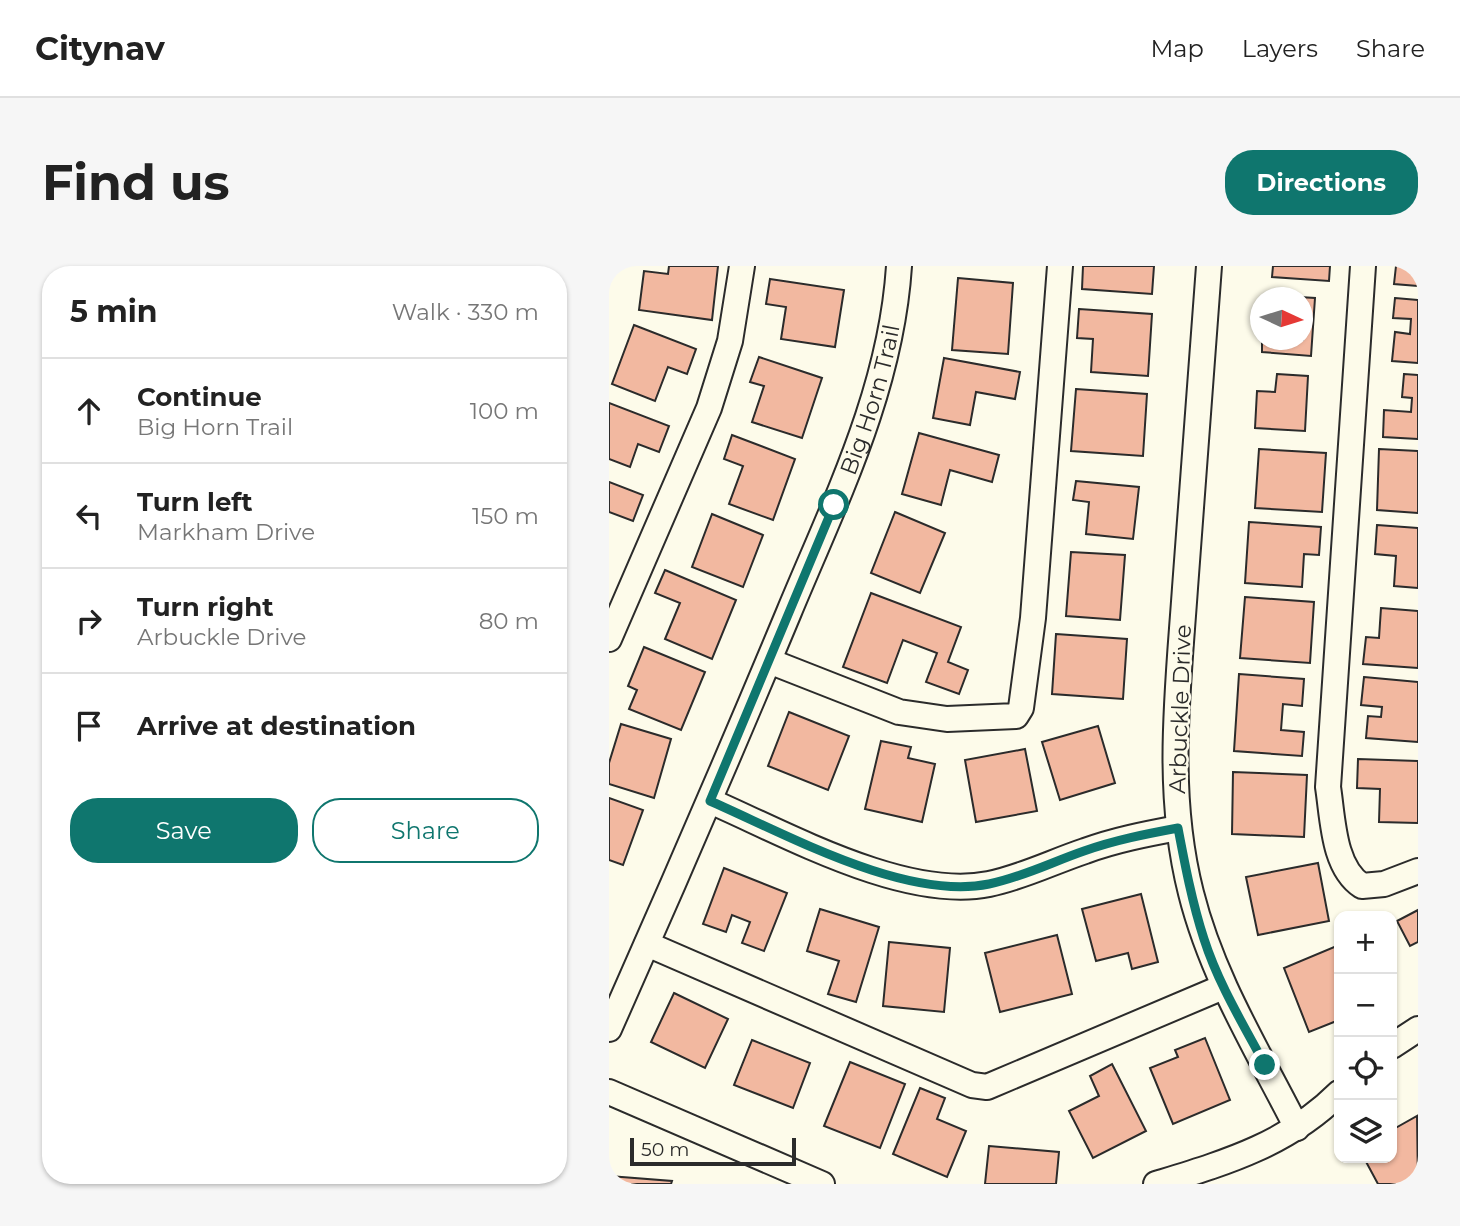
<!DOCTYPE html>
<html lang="en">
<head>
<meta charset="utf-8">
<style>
	:root { --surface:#fff; --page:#f6f6f6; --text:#222; --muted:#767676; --line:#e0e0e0; --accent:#0f766e }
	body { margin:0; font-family:Montserrat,sans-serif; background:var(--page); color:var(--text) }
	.controls { position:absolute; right:21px; bottom:21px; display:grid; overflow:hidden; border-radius:14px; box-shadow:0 2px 5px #0004 }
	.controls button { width:63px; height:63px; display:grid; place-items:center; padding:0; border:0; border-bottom:2px solid var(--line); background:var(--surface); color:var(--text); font:35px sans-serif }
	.compass { position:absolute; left:641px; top:21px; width:63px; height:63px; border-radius:50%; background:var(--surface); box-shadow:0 2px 5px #0004; rotate:94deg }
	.scale { position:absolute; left:21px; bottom:18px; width:166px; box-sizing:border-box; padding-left:7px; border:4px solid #2b2b2b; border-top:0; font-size:19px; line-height:24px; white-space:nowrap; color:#2b2b2b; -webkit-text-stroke:5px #fdfbea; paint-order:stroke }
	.stop { position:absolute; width:21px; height:21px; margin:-16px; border:5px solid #0f766e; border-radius:50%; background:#fff }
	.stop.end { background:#0f766e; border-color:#fff; box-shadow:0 2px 7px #0008 }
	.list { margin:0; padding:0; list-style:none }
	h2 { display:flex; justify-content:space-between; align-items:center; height:91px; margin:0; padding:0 28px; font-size:30px }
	h2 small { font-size:23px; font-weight:400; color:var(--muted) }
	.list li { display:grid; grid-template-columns:46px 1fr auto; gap:21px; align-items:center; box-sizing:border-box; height:105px; padding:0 28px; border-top:2px solid var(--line) }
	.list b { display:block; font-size:26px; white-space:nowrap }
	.list p { margin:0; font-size:23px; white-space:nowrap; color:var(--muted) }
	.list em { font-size:23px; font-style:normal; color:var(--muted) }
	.actions { display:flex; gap:14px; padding:21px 28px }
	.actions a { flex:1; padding:16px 0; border:2px solid var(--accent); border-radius:28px; text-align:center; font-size:24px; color:var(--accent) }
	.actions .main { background:var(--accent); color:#fff }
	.icon { flex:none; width:38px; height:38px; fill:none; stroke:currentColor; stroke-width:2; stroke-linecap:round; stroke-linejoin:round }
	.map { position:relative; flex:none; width:809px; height:918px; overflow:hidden; border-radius:28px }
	header { display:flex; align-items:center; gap:42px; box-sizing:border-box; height:98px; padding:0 35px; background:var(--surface); border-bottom:2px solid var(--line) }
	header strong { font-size:33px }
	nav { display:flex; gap:38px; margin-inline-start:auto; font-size:24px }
	.intro { display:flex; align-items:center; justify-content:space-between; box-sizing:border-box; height:168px; padding:0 42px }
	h1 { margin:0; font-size:49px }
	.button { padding:18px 32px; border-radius:28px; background:var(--accent); color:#fff; font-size:24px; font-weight:700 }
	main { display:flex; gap:42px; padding:0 42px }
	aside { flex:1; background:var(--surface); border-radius:28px; box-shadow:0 2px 5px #0004 }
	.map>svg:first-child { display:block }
	.building { fill:#f2b8a0; stroke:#2b2b2b; stroke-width:2 }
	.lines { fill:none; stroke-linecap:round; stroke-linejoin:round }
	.minor-casing { stroke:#2b2b2b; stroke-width:28 }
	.minor { stroke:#fdfbea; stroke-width:24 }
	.route { stroke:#0f766e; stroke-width:9 }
	.labels { text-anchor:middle; stroke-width:5; stroke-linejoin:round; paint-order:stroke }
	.street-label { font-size:23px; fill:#2b2b2b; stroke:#fdfbea }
</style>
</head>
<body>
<header>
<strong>Citynav</strong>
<nav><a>Map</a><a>Layers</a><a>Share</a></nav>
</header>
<div class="intro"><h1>Find us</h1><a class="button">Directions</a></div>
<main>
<aside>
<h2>5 min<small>Walk · 330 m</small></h2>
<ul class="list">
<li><svg class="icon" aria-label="ahead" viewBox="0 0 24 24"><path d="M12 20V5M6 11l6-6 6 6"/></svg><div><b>Continue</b><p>Big Horn Trail</p></div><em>100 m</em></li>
<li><svg class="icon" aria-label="left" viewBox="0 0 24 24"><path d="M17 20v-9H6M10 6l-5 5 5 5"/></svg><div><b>Turn left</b><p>Markham Drive</p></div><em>150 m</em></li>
<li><svg class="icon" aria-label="right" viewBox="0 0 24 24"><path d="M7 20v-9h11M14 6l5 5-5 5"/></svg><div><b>Turn right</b><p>Arbuckle Drive</p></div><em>80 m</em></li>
<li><svg class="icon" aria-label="arrive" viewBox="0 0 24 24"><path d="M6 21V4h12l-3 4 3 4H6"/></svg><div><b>Arrive at destination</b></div></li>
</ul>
<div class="actions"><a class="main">Save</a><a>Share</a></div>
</aside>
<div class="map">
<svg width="809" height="918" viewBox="0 0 809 918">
	<rect width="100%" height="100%" fill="#fdfbea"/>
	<g class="building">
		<polygon points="60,0 109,0 103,54 30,44 35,5 59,8"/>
		<polygon points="474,0 545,0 543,28 473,23"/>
		<polygon points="664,0 721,0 720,15 663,11"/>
		<polygon points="787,0 809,0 809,20 785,18"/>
		<polygon points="349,12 404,17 399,88 343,84"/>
		<polygon points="161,13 235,24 226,81 172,73 177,41 157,38"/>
		<polygon points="657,29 706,32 702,90 653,86 653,74 694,74 694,32 656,32"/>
		<polygon points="786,32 809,34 809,97 783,95 786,66 801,68 802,53 784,52"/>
		<polygon points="470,43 543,48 539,110 482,106 484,73 468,72"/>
		<polygon points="25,59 87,83 78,108 59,101 46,135 3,118"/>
		<polygon points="150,91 213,112 193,172 143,156 155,120 141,116"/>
		<polygon points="335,92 411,106 406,133 367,126 361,159 324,152"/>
		<polygon points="668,108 699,110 696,165 646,162 648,125 666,126"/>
		<polygon points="795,108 809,109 809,173 774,171 775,144 802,146 803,132 793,131"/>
		<polygon points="467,123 538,128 534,190 462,185"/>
		<polygon points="0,137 60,160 50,186 29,178 21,201 0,193"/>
		<polygon points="310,167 390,189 383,216 341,204 332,239 293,228"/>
		<polygon points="123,169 186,193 164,254 120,238 134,200 115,193"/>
		<polygon points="650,183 717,187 713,246 646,242"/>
		<polygon points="770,183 809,185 809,247 768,244"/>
		<polygon points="467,215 530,221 524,273 477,268 480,236 464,234"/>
		<polygon points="0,216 34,229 24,255 0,246"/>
		<polygon points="286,246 336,267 311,327 262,307"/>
		<polygon points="103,248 154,269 134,321 83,301"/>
		<polygon points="640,256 712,261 710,289 695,288 693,321 636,317"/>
		<polygon points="768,259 809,262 809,322 785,320 787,290 766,288"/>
		<polygon points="462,286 516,289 511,354 457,350"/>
		<polygon points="56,304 127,334 103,393 56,373 71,337 46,327"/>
		<polygon points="262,327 352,361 339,396 359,404 350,428 317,416 328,387 294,374 278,417 234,401"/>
		<polygon points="636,331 705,336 701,397 631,392"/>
		<polygon points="772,342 809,345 809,402 754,398 757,371 770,372"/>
		<polygon points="447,368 518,373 514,433 443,428"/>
		<polygon points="35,381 96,406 72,464 20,443 28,424 19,420"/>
		<polygon points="630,408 695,413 693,440 674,438 672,464 695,466 693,490 625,485"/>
		<polygon points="755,411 809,416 809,476 757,472 759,450 772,451 773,441 752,439"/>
		<polygon points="180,446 240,470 219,524 159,500"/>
		<polygon points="12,458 62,473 45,532 0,518 0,497"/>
		<polygon points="489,460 506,517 451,534 433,476"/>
		<polygon points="272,475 302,481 299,492 326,498 313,556 256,543"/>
		<polygon points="416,483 428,545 367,556 356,494"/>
		<polygon points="749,493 809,495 809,557 770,556 771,523 748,522"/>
		<polygon points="624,506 698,509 695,571 623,568"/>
		<polygon points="0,532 34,544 14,599 0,594"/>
		<polygon points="709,597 720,655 649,669 637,611"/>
		<polygon points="115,602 178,627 155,685 133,677 141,656 123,649 117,666 94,658"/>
		<polygon points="532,628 549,696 523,703 519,687 487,695 473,643"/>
		<polygon points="211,643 270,661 247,736 219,728 230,695 198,685"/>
		<polygon points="809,644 809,676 801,680 788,655"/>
		<polygon points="448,669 463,728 391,746 376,687"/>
		<polygon points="280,676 341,682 335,746 274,740"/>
		<polygon points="730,679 730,754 700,766 675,702"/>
		<polygon points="65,727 119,753 96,802 42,776"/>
		<polygon points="596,772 621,834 564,858 541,802 569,791 566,784"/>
		<polygon points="143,774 201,797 184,842 125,819"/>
		<polygon points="241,796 296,818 271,882 215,860"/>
		<polygon points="503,798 537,865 484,892 460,845 490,830 481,810"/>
		<polygon points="311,822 336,832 328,853 357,865 338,911 284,888"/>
		<polygon points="808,850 809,918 769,918 755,892 783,892 783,864"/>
		<polygon points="380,880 450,886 447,918 376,918"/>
		<polygon points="0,910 63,915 62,918 0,918"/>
	</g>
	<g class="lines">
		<defs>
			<g id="minor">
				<path d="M600,0c-8,107 -16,214 -24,322 -7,102 -20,203 6,305 21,84 67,158 106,235"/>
				<path d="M754,0l-35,521c5,32 5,80 34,99l22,-2 34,-13"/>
				<polyline points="0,373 100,142 121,75 133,0"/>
				<polyline points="160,395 290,446 338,453 407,450 412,442 424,352 451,0"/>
				<path d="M101,535c76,33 195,100 279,83 34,-7 63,-22 96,-33 30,-11 61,-17 93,-23"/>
				<polyline points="38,678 363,819 378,821 614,721"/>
				<path id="s1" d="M0,763c62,-139 122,-278 180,-417 47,-113 102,-222 110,-346"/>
				<polyline points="783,780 809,763"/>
				<polyline points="0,826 213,918"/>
				<path d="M547,918c68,-21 131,-39 183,-91"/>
			</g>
		</defs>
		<use href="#minor" class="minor-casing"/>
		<use href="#minor" class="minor"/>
	</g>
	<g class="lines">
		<path class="route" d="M225,239l-124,296c76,33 195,100 279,83 34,-7 63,-22 95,-33 31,-11 62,-17 94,-23 7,37 14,74 26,111 14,44 39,85 61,126"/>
	</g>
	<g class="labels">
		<g class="street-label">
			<text dy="8" stroke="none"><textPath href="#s1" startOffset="682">Big Horn Trail</textPath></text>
			<text transform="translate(571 443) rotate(-88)" y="8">Arbuckle Drive</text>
		</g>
	</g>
</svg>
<div class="controls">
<button>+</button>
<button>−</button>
<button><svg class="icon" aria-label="locate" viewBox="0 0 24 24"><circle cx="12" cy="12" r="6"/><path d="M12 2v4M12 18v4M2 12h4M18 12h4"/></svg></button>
<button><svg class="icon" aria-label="layers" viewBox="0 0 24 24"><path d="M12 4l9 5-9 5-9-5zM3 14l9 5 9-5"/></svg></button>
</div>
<svg class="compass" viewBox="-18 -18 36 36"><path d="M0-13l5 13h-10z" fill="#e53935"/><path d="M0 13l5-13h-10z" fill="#767676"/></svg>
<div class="scale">50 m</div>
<div class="stop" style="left:225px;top:239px"></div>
<div class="stop end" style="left:656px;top:799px"></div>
</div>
</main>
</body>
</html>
